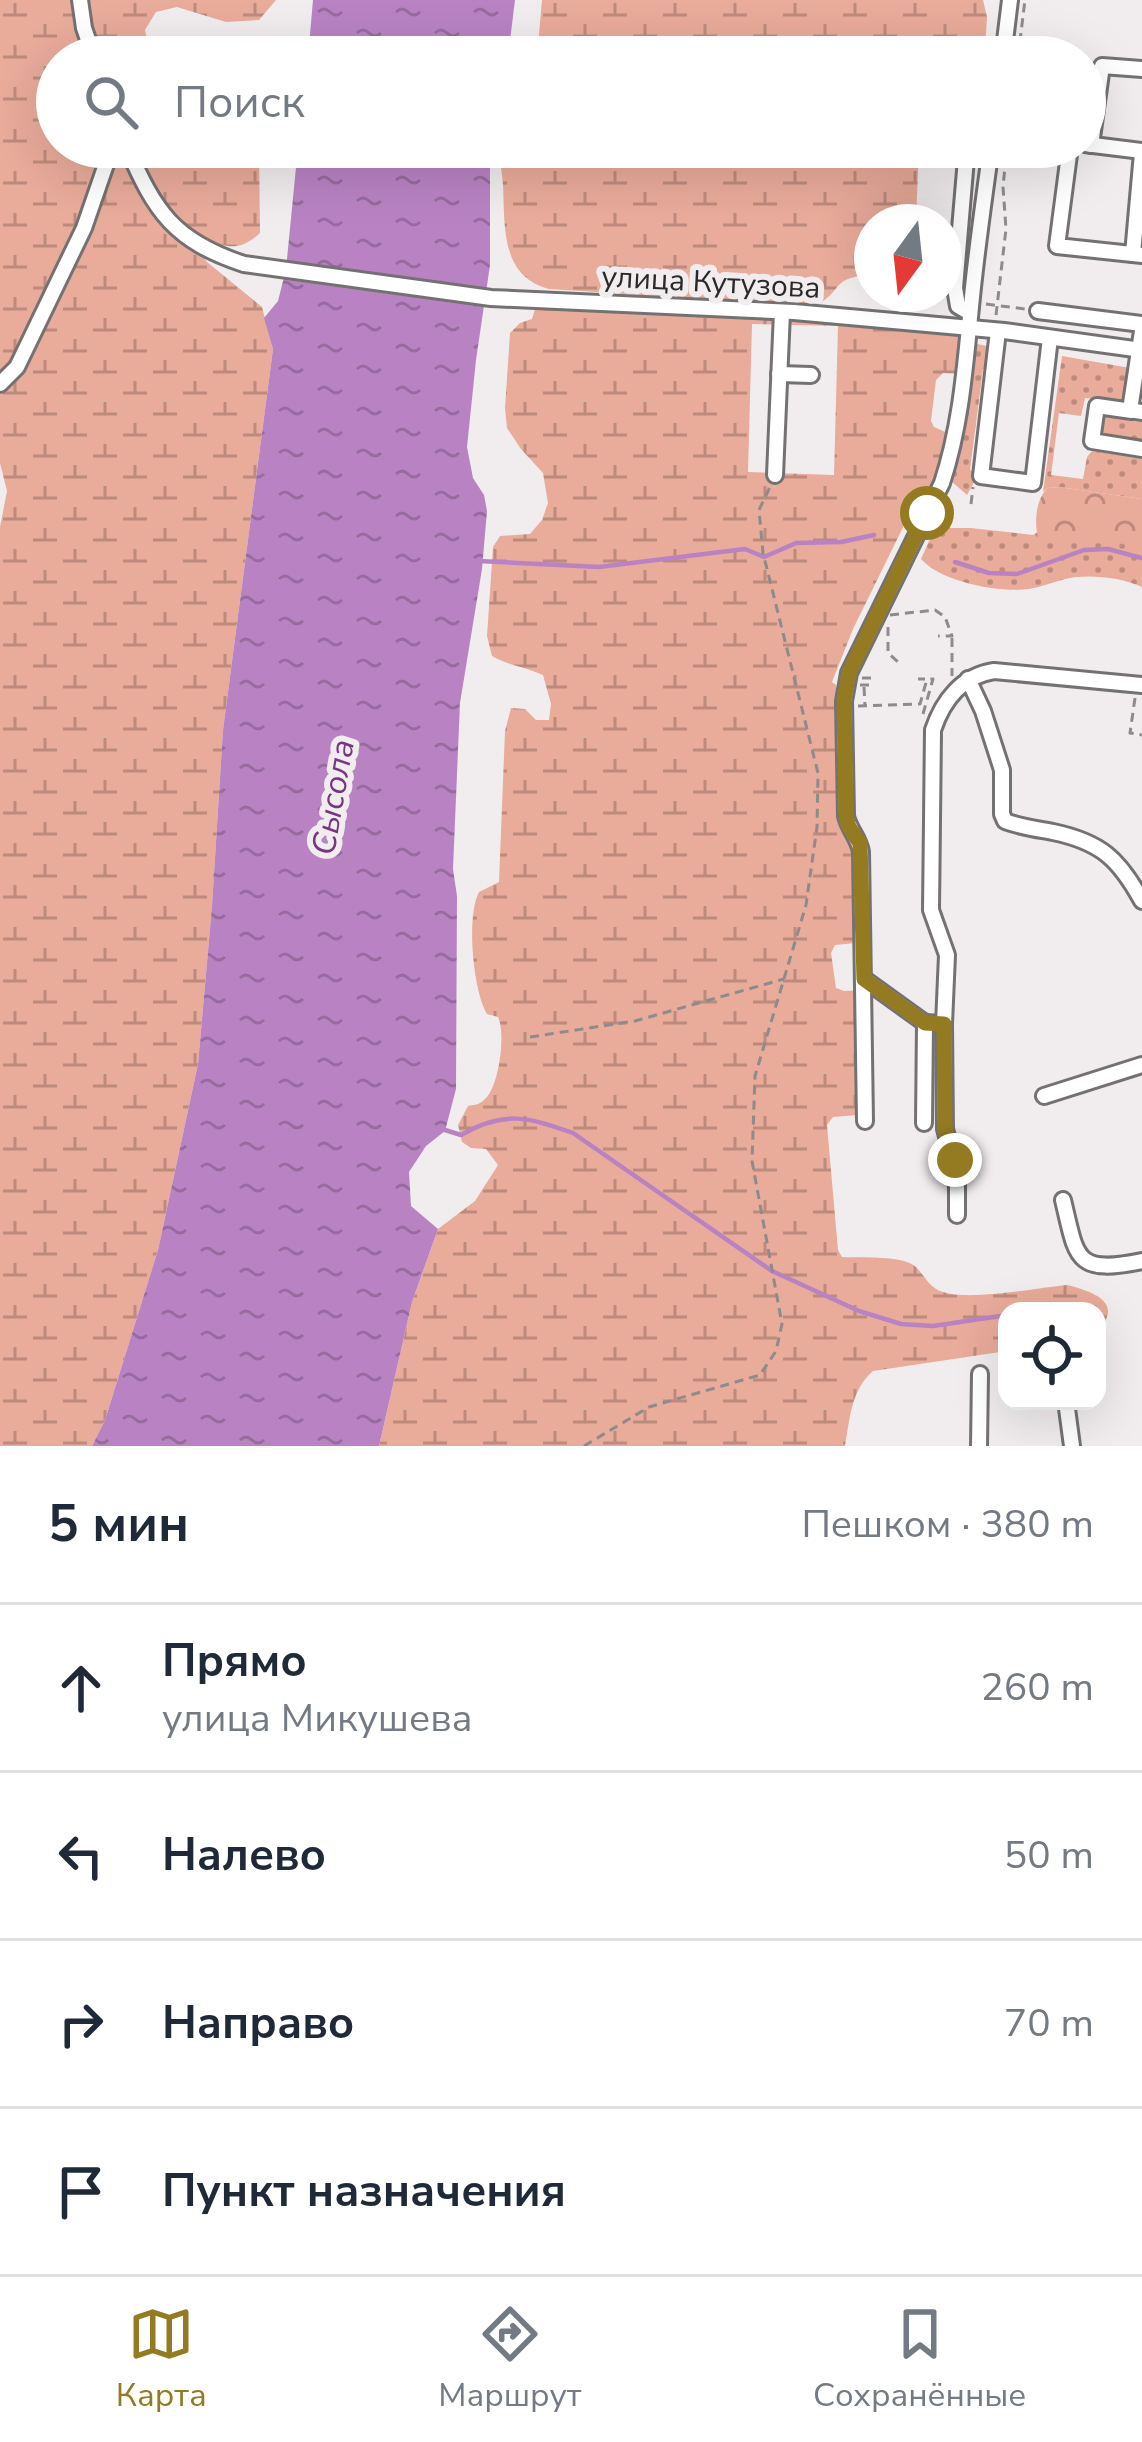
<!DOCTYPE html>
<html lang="ru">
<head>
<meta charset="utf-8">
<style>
	:root { --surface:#fff; --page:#f2f2f3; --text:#1f2937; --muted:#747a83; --line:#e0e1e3; --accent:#947b22 }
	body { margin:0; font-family:"Nunito Sans",sans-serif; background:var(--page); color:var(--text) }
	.controls { position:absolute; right:36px; bottom:36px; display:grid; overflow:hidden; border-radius:24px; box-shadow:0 12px 48px #0002 }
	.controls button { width:108px; height:108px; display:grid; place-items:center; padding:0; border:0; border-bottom:3px solid var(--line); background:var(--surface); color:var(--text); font:60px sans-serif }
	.compass { position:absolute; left:854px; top:204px; width:108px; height:108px; border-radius:50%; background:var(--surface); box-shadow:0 12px 48px #0002; rotate:195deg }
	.stop { position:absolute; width:36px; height:36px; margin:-27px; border:9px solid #947b22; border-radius:50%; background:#fff }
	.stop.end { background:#947b22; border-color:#fff; box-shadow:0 3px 12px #0008 }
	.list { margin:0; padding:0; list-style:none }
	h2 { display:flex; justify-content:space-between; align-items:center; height:156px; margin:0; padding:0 48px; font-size:51px }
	h2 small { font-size:39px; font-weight:400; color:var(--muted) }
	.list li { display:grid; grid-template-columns:78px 1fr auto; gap:36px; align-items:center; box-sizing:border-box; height:168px; padding:0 48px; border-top:3px solid var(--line) }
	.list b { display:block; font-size:45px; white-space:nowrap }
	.list p { margin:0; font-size:39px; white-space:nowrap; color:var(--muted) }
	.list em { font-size:39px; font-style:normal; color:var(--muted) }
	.icon { flex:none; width:66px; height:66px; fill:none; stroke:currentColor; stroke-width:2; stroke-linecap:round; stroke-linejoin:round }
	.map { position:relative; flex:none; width:1142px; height:1446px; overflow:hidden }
	.search { position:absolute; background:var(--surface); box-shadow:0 12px 48px #0002; left:36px; right:36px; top:36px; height:132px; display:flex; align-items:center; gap:30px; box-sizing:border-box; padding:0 42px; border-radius:66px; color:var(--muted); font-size:45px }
	.sheet { height:828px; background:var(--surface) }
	nav { display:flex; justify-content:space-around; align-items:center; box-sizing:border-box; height:168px; border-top:3px solid var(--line); background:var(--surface); font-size:33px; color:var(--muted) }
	nav a { display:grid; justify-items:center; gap:6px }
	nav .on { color:var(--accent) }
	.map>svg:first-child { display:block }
	.grass { fill:url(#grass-dots) }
	.forest { fill:url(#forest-crowns) }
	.wetland { fill:url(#wetland-marsh); fill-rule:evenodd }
	.water { fill:url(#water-ripples) }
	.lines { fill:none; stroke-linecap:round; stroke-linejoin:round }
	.stream { stroke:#b983c3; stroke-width:4.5 }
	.minor-casing { stroke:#747172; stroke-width:20 }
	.path { stroke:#8d8b8b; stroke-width:3; stroke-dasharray:9 6; stroke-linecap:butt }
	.minor { stroke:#fff; stroke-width:14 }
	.route { stroke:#947b22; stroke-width:15 }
	.labels { text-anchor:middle; stroke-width:12; stroke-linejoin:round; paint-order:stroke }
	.street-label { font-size:30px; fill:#2a2929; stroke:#f1edee }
	.water-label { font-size:33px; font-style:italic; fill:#773583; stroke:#f1edee }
</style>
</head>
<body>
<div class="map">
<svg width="1142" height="1446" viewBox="0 0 1142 1446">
	<defs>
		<pattern id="grass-dots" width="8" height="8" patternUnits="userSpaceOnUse" patternTransform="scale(3)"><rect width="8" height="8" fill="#e9ab9a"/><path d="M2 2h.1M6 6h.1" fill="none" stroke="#bd8b7e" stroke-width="1.8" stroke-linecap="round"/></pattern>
		<pattern id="forest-crowns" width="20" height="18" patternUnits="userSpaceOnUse" patternTransform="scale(3)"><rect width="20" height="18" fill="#e9ab9a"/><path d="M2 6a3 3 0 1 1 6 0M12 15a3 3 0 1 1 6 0" fill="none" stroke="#bd8b7e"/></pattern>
		<pattern id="wetland-marsh" width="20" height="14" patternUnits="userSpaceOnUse" patternTransform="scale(3)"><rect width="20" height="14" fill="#e9ab9a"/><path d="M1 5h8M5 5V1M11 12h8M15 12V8" fill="none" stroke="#bd8b7e"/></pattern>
		<pattern id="water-ripples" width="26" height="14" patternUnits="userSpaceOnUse" patternTransform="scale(3)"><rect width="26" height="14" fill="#b983c3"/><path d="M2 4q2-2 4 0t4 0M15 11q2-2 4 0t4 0" fill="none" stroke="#976b9e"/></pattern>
	</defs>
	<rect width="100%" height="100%" fill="#f1edee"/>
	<g class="grass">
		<polygon points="977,344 992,347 990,370 983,369 970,470 978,475 967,495 951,481 964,435"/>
		<polygon points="1062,356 1130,368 1125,403 1085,398 1081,416 1059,413 1051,475 1083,479 1087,457 1092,451 1142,458 1142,499 1059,487 1048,488 1043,492"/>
		<polygon points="1104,413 1142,418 1142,444 1101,438 1099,432"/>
		<path d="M1066,514l76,4v69c-19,-9 -45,-12 -66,-10 -16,2 -31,9 -47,12 -30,4 -88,-7 -108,-30l12,-27 5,-4h33l62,7z"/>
	</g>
	<path class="forest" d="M1059,487l83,12v51l-29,-9 -75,-4c-4,-15 -2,-39 10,-49z"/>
	<g class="wetland">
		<path d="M0,0h276l-17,20 -33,2 -49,-15 -21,5 -11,18 5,22 5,5h-98v90h202l1,86c-20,18 -31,15 -56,7l-8,9 11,13 55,45 11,42 -50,381 -11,176 -14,158 -40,186 -53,170 -13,26h-92v-919l7,-36 -7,-28z"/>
		<path d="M542,0h441l4,17 -1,18c-15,14 -38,8 -54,22h-395z"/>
		<path d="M500,147h419l-3,75h-44v53c-44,2 -27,17 -58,31l-265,-17c-49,-13 -44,-63 -46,-104 -1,-13 -4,-26 -3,-38z"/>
		<path d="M535,309l304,12 126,10 -5,43 -17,-1 -7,7 -5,41 3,6 16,7 -1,16 -23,52 -11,1 -62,126 -21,53 4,3 3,137 6,17 6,5 4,99 -20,2 -4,8 5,35 8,3 19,-1 3,5 -8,120 -25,2 -6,8 11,125 4,7c18,1 62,-2 74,10 10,10 13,21 27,25 28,9 93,-4 124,-7 25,6 59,18 30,46v-20h-90v40l-134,20c-22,19 -23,47 -28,75h-466l33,-144 26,-73 37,-28 23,-36 -12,-16 -15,-1 -9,-6 -4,-17 10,-19c10,-2 11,-1 18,-8 13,-13 20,-65 12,-81l-11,-3c-14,-23 -21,-98 -8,-122l20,-10 6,-151 6,-23 14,1 11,11h13l2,-16 -8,-29c-17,-8 -34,-9 -51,-19l-5,-20 6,-89 7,-11 30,-2 12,-14 6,-17 -5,-30 -22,-24 -14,-21 -2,-20 5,-75 10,-10 12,-4zM752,324l86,2 -4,149 -86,-3z"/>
	</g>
	<g class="water">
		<polygon points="313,0 515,0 508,57 308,57"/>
		<polygon points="298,147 490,147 490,265 476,360 467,447 473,478 484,495 487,511 482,569 460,703 453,869 457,896 456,1089 445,1131 426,1146 409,1172 411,1206 438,1229 412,1302 379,1446 92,1446 105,1420 158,1250 198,1064 212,906 223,730 273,349 264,318 278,301 286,269"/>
	</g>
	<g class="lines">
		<g class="stream">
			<polyline points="478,561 599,567 745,549 764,557 796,543 841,542 874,535"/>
			<polyline points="955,562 989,573 1017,574 1084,550 1108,549 1142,558"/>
			<path d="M445,1130l16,5c43,-25 67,-18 112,-2l199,138 87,40 42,13 32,2 74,-11"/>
			<polyline points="1033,1311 1057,1307"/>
		</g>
		<defs>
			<g id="minor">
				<polyline points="80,0 84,28 94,57"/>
				<polyline points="1003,57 1010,0"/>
				<polyline points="1085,144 1142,151"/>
				<polyline points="1091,145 1102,66 1142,69"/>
				<path d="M127,147c28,65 47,94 117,117l247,34 303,14 210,19 138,19"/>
				<polyline points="967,147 955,288 958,306 970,313"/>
				<polyline points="1070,147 1057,246 1142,255"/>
				<polyline points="1133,254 1142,153"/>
				<polyline points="1038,311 1142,324"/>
				<polyline points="998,331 981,476 1033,483 1050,338"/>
				<polyline points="1142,331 1130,410 1142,412"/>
				<polyline points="779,374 811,375"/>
				<polyline points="0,384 17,367 84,228 112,147"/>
				<polyline points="1132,411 1097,406 1092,441 1142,449"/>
				<polyline points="775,475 782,312"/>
				<path d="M968,679l15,32 19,59v44l3,7c15,6 32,8 48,11 48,10 66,27 89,69"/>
				<polyline points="864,979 925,1023"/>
				<polyline points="1044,1096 1142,1065"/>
				<path d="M865,1121l-4,-269c-2,-14 -12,-22 -15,-36l-2,-115 5,-28 93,-190c19,-58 23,-116 29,-176 5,-54 13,-107 20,-160"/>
				<polyline points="924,1123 925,1023 944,1024"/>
				<path d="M1063,1200c14,58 11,75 79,61"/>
				<path d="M957,1215v-41l-12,-45 -1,-105 3,-69 -16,-45 2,-180c10,-30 29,-54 61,-59l148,14"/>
				<polyline points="1066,1401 1072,1446"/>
				<polyline points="979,1446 980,1374"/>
			</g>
		</defs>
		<use href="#minor" class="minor-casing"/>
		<g class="path">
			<polyline points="1018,57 1025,0"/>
			<polyline points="986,304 1025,309"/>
			<polyline points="996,315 1006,229 1003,187 1007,147"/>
			<polyline points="971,504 973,487"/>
			<polyline points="890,615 935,610 945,617 952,636 938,636"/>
			<polyline points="888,627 888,653 898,662"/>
			<polyline points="952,638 952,676"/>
			<polyline points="862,678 873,678"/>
			<polyline points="860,685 873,685"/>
			<polyline points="864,687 865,706"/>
			<polyline points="1135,698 1130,733 1142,735"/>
			<polyline points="858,706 920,704 927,679 918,679"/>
			<polyline points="923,714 933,679 929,679"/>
			<polyline points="530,1037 635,1021 784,979"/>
			<polyline points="584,1446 649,1407 760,1375 776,1351 782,1324 752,1161 755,1076 806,905 817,827 818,773 763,553 759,510 771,485"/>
		</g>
		<use href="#minor" class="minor"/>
	</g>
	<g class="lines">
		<polyline class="route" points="927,513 849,673 844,700 846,816 849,827 860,843 864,979 925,1023 944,1024 945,1129 955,1160"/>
	</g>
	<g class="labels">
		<g class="street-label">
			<text transform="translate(711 282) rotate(3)" y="10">улица Кутузова</text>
		</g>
		<g class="water-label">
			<text transform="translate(332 797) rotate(-80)" y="12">Сысола</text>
		</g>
	</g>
</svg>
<div class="controls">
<button><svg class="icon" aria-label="locate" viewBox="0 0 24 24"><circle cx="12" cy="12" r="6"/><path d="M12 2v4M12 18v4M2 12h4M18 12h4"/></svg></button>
</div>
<svg class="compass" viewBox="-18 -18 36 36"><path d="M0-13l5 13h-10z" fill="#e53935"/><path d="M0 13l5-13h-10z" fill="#747a83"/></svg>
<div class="stop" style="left:927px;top:513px"></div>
<div class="stop end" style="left:955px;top:1160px"></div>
<div class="search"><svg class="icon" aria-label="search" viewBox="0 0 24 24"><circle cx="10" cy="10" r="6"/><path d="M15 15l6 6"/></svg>Поиск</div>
</div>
<section class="sheet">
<h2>5 мин<small>Пешком · 380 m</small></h2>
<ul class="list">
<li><svg class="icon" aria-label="ahead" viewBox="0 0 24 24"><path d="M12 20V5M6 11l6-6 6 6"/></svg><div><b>Прямо</b><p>улица Микушева</p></div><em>260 m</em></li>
<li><svg class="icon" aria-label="left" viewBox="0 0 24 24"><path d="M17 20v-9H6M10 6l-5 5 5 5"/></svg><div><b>Налево</b></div><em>50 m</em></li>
<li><svg class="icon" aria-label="right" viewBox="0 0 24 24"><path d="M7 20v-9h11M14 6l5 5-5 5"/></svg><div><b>Направо</b></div><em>70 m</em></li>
<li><svg class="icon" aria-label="arrive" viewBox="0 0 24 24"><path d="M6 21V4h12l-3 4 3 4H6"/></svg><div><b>Пункт назначения</b></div></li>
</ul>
</section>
<nav>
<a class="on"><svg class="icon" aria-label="map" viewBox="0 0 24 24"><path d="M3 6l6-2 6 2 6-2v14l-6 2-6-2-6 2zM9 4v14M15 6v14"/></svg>Карта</a>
<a><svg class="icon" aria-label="directions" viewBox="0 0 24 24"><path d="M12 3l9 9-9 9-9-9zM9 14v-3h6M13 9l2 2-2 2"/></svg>Маршрут</a>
<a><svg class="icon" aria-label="saved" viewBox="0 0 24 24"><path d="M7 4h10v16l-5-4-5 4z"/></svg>Сохранённые</a>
</nav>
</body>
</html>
